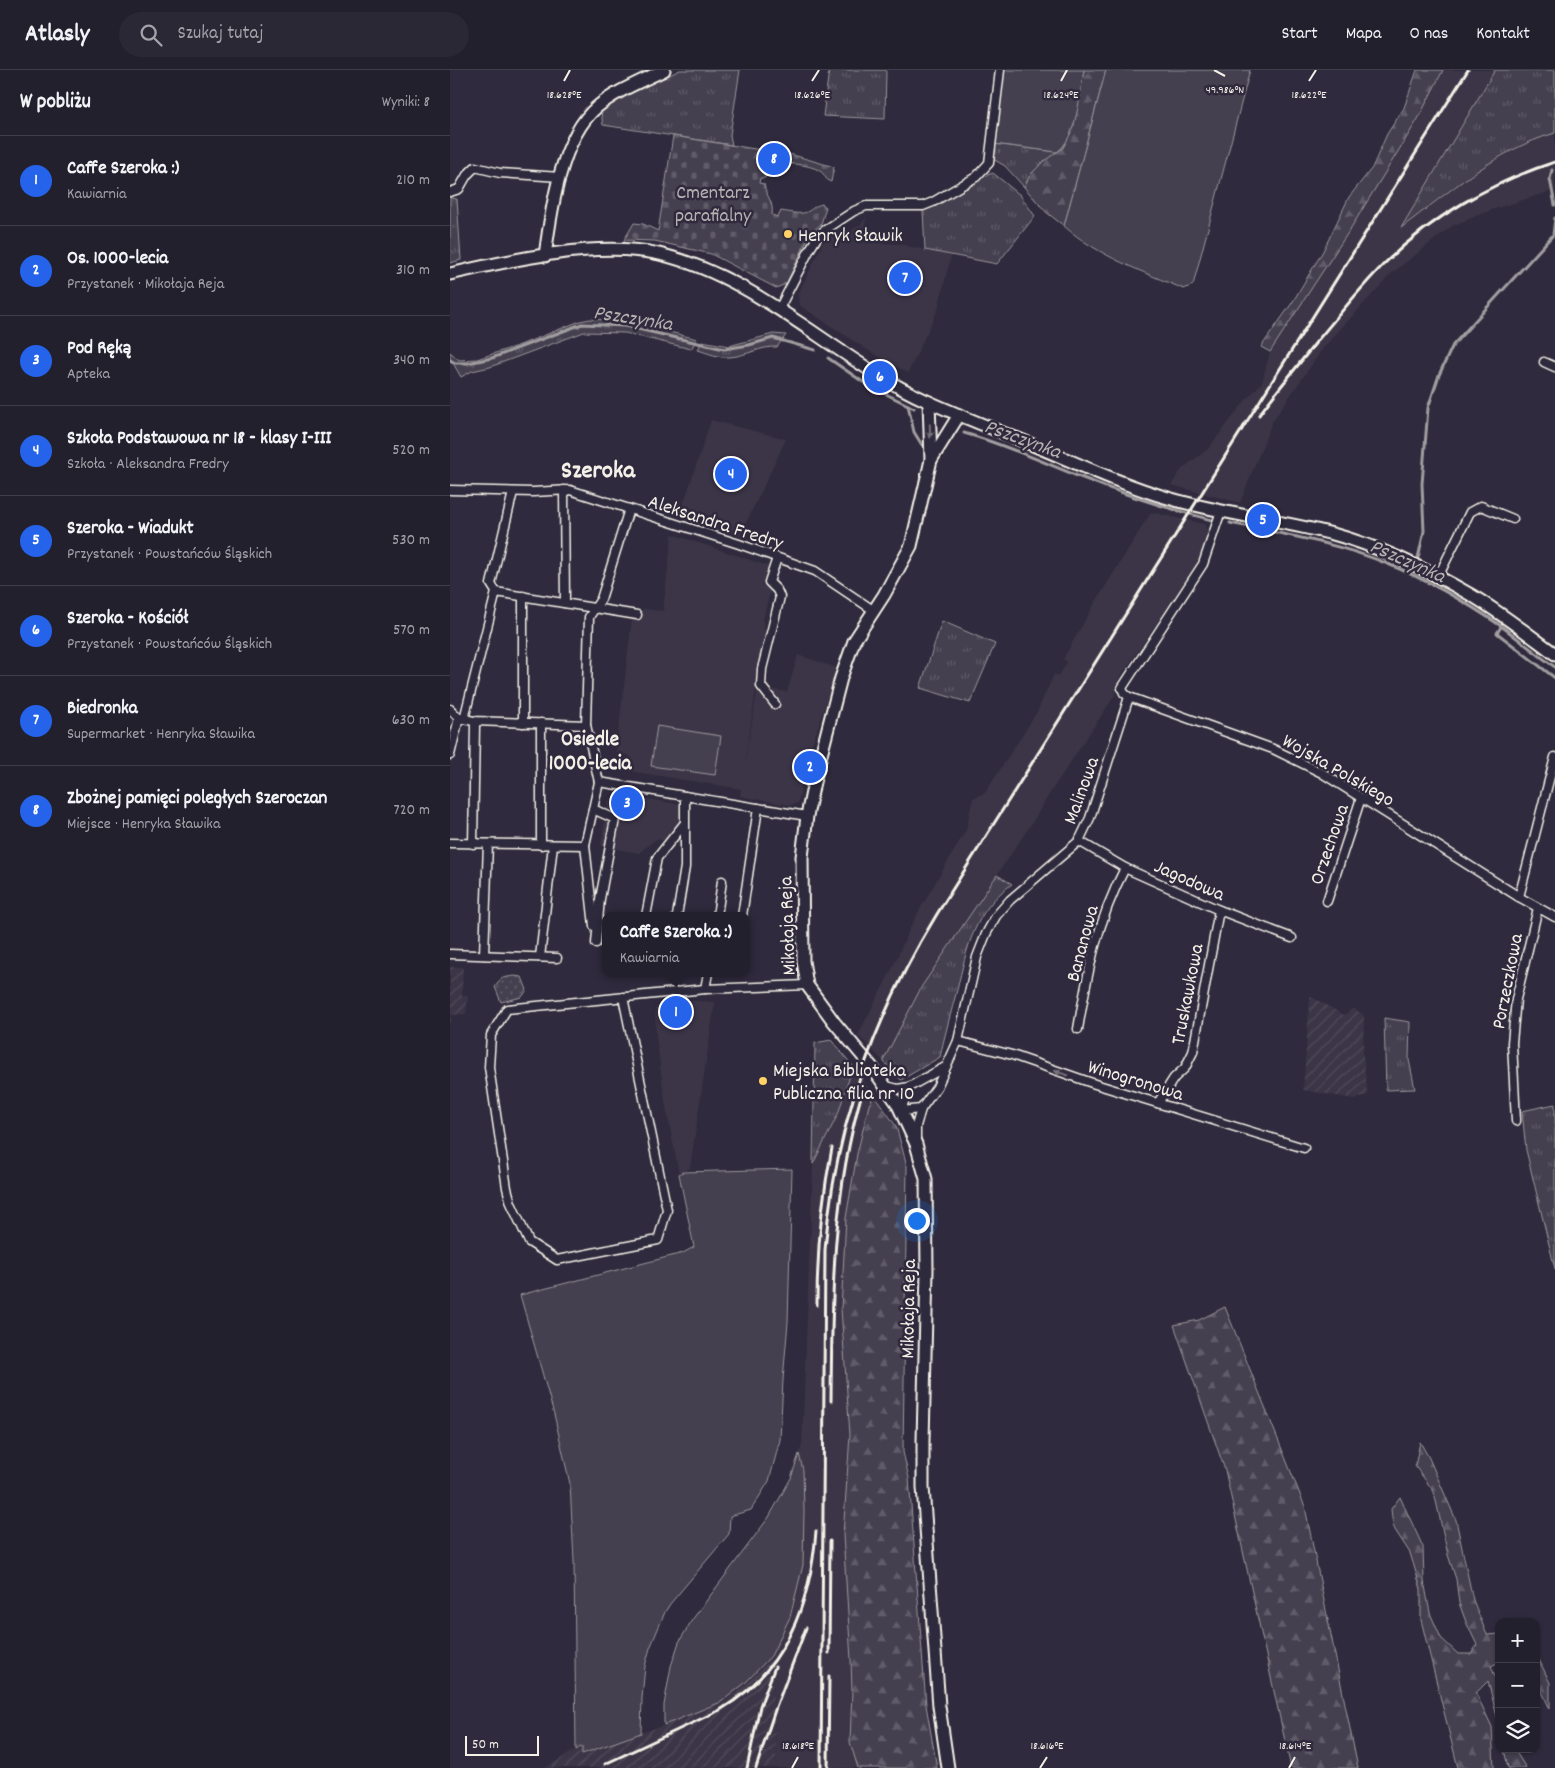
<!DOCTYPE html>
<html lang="pl">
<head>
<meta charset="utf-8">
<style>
	:root { --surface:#23202e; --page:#2b2836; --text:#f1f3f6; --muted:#a3a3aa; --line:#403e4a; --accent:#2563eb }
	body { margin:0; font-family:Dekko,sans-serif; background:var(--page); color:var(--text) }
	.controls { position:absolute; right:15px; bottom:15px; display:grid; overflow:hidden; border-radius:10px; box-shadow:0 1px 4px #0004 }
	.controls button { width:45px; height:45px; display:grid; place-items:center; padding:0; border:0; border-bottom:1px solid var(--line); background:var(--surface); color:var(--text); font:25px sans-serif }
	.scale { position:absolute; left:15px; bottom:12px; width:74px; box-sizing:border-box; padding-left:5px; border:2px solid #f4f1e8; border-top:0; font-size:14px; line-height:18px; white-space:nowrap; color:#f4f1e8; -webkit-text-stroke:4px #2f2a3d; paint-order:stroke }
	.you { position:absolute; left:466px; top:1150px; width:18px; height:18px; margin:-12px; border:4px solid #fff; border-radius:50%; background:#1a73e8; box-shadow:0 0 0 8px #1a73e833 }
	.badge { display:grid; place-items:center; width:32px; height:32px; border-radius:50%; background:var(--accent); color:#fff; font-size:16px; font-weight:700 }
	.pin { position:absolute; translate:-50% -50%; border:2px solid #fff; box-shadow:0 1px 5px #0006 }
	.popup { position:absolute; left:152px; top:842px; width:148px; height:65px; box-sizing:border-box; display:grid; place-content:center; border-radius:10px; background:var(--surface); filter:drop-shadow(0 1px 4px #0005); font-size:16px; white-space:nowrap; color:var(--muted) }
	.popup b { font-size:19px; color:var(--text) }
	.popup::after { content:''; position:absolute; left:50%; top:100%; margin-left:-10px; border:10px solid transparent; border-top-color:var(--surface) }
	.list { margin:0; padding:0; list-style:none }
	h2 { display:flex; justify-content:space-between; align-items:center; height:65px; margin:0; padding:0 20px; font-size:21px }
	h2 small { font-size:16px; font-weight:400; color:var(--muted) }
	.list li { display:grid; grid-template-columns:32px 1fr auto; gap:15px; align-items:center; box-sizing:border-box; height:90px; padding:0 20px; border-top:1px solid var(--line) }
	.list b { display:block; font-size:19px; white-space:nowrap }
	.list p { margin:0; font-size:16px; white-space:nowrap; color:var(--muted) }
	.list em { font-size:16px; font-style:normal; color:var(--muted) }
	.icon { flex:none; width:28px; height:28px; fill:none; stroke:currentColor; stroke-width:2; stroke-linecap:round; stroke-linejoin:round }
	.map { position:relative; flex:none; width:1105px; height:1698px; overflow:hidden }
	header { display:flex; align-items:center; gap:30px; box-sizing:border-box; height:70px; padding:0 25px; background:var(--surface); border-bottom:1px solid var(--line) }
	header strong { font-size:24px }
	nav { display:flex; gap:28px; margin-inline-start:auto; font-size:18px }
	.search { width:350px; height:45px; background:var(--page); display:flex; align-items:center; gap:12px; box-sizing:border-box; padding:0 18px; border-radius:28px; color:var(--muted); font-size:19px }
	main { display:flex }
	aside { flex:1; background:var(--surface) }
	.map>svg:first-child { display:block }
	.built { fill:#3b3647 }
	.industrial { fill:url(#industrial-furrows) }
	.grass { fill:url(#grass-tufts); stroke:#9c989c }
	.forest { fill:url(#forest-firs); stroke:#9c989c }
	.cemetery { fill:url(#cemetery-stones); stroke:#9c989c }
	.park { fill:url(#park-dots); stroke:#9c989c }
	.garden { fill:#454050; stroke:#9c989c }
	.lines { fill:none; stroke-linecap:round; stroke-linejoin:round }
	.stream { stroke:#a19ea0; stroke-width:3 }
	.street-casing { stroke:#f4f1e8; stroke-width:11 }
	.secondary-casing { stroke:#f4f1e8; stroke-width:15 }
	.street { stroke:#2f2a3d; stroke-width:8 }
	.secondary { stroke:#2f2a3d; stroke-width:11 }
	.rail { stroke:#f4f1e8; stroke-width:3 }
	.oneway { fill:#747079 }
	.ticks { fill:none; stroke:#f4f1e8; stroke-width:2 }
	.poi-dot { fill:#ffd166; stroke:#2f2a3d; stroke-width:2 }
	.labels { text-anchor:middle; stroke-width:5; stroke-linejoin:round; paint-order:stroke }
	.park-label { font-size:20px; fill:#b7b3b3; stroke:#2f2a3d }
	.poi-label { font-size:20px; fill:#f4f1e8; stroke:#2f2a3d; text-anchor:start }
	.street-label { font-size:20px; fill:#f4f1e8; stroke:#2f2a3d }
	.water-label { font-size:21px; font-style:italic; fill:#b6b2b2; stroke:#2f2a3d }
	.neighbourhood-label { font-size:21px; font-weight:bold; fill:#f4f1e8; stroke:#2f2a3d }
	.district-label { font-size:25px; font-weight:bold; fill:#f4f1e8; stroke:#2f2a3d }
	.ticks-label { font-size:12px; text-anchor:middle; fill:#f4f1e8; stroke:#2f2a3d; stroke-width:5; stroke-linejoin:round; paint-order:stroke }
</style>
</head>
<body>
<header>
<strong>Atlasly</strong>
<div class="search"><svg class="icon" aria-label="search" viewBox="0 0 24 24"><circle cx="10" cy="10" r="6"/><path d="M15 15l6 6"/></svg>Szukaj tutaj</div>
<nav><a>Start</a><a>Mapa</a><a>O nas</a><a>Kontakt</a></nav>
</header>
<main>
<aside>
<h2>W pobliżu<small>Wyniki: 8</small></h2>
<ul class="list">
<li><span class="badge">1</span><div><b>Caffe Szeroka :)</b><p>Kawiarnia</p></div><em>210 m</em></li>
<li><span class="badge">2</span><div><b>Os. 1000-lecia</b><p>Przystanek · Mikołaja Reja</p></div><em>310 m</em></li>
<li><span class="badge">3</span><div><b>Pod Ręką</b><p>Apteka</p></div><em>340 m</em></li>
<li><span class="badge">4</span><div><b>Szkoła Podstawowa nr 18 - klasy I-III</b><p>Szkoła · Aleksandra Fredry</p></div><em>520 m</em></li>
<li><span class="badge">5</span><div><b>Szeroka - Wiadukt</b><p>Przystanek · Powstańców Śląskich</p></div><em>530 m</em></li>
<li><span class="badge">6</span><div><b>Szeroka - Kościół</b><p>Przystanek · Powstańców Śląskich</p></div><em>570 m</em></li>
<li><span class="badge">7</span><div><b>Biedronka</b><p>Supermarket · Henryka Sławika</p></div><em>630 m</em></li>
<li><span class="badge">8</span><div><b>Zbożnej pamięci poległych Szeroczan</b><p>Miejsce · Henryka Sławika</p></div><em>720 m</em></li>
</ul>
</aside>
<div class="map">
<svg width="1105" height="1698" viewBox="0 0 1105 1698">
	<defs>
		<pattern id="industrial-furrows" width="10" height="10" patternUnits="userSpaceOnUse" patternTransform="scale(1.25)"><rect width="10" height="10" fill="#3b3647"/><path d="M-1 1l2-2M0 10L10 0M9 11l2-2" fill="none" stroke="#4e4a59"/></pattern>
		<pattern id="grass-tufts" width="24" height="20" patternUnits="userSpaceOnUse" patternTransform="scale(1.25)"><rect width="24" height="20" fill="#454050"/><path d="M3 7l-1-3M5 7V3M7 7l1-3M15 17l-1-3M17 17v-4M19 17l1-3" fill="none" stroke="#605c69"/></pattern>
		<pattern id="forest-firs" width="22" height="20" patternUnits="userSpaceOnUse" patternTransform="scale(1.25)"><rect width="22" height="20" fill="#454050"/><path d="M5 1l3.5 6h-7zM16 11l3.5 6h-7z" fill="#605c69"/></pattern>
		<pattern id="cemetery-stones" width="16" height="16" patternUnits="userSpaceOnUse" patternTransform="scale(1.25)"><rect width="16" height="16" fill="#454050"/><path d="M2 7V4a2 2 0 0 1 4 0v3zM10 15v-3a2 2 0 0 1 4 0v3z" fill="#605c69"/></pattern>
		<pattern id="park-dots" width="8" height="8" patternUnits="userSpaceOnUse" patternTransform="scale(1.25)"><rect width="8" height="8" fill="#454050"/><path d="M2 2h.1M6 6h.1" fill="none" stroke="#605c69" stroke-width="1.8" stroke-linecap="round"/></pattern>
	</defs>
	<rect width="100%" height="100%" fill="#2f2a3d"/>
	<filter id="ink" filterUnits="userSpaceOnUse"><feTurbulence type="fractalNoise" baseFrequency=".02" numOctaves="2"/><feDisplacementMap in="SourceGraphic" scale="10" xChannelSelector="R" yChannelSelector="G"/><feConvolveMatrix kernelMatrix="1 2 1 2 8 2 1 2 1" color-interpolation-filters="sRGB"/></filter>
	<g filter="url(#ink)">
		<g class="built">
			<polygon points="993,0 1045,0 952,157 1027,100 1085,68 1105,63 1105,120 1044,139 1002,156 941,204 874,277 822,352 790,433 721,415 732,399 758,379 795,331 812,312 820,282"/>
			<polygon points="416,147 414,172 449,174 501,186 488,239 458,303 419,281 349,235 348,224 374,171 382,165 402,160 412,153"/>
			<polygon points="261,350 336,369 290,466 230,445"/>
			<polygon points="701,442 754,454 760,465 742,502 668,610 665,625 600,723 582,753 472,916 434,992 408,965 442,899 459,860 474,832 516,760 523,728 535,723 587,642 604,604 609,606 617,592 613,589 642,538"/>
			<polygon points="222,464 318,496 312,515 321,518 313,550 315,559 294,699 308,617 337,622 348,585 387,598 358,687 348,733 340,735 305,729 290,726 291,719 179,701 180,686 166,682 182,549 194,539 213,541"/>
			<polygon points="166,724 240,736 235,774 206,769 189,783 151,776 158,731"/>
			<polygon points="215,929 265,932 240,1098 229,1104 215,1032 206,965 205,939"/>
			<polygon points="403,996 424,1025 419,1035 407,1084 396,1148 391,1239 400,1365 397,1393 397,1431 398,1541 402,1621 400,1672 408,1698 327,1698 321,1586 340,1547 353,1400 349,1384 352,1375 363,1094 388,1044"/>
		</g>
		<g class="industrial">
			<polygon points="0,897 13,897 12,926 18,926 16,944 1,945 1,953 0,953"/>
			<polygon points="860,926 894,945 903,938 914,945 913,985 918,1025 904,1029 853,1020"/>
			<polygon points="321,1586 327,1698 95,1698 132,1676 132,1684 214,1655 271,1632 295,1613"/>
		</g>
		<g class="grass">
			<polygon points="230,0 290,0 280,65 282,75 153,55 151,42 165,31"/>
			<polygon points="379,0 436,0 435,49 373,46"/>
			<path d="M1045,0h60v63c-59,17 -106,59 -154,95z"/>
			<path d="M544,74l63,8c-14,10 -25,20 -33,35l-19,-21 -12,-7z"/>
			<polygon points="543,103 570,125 585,146 547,194 475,180 473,140 530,108"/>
			<polygon points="0,128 7,129 11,190 0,193"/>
			<polygon points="140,249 176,251 247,269 241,279 175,263 134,262 40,297 22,301 11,307 0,288 0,282 9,290 27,289 70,275 130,251"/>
			<path d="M323,264l13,1 -9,12c-16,-1 -31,9 -47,10 -11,1 -22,-4 -32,-7l4,-9 27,5z"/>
			<polygon points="492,551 545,574 520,633 470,618"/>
			<path d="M547,805l15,9c-38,27 -45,64 -55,106 -6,22 -12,44 -17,67l-39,23 -17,-18v-3l38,-73z"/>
			<polygon points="934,948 960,952 959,990 965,1019 936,1020"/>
			<polygon points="381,970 403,996 388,1044 363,1094 365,973"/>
			<polygon points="1105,1034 1105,1199 1076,1080 1072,1041"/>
		</g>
		<g class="forest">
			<polygon points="634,0 656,0 614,156 596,142 574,117 580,105 594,91 613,78 624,55"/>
			<polygon points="967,0 993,0 968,49 899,161 820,282 811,277 842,233 873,181 899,127 922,98 937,64 954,38"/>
			<polygon points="424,1025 446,1056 457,1096 453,1382 459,1408 476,1635 487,1698 408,1698 400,1672 402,1621 401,1590 393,1465 400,1365 391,1239 396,1148 407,1084 419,1035"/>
			<polygon points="775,1237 855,1437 908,1698 841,1698 775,1400 724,1255 749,1250"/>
			<polygon points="970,1372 979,1388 1006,1450 1023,1530 1037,1565 1049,1564 1049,1592 1041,1596 1049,1616 1049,1655 1038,1611 1026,1623 1042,1657 1044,1698 1008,1698 971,1550 971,1519 960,1483 943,1457 941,1439 950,1427 973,1477 974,1511 980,1543 991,1568 1008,1584 1021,1584 1027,1575 1016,1552 1009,1533 1006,1509 998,1485 984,1422 965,1396"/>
			<polygon points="1086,1583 1100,1613 1100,1639 1086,1609"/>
			<polygon points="1054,1679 1064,1679 1076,1698 1058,1698"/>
		</g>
		<path class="cemetery" d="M223,66l120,19 41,12 -3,15c-6,-2 -6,-8 -11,-11 -10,-7 -34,-8 -46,-8l-9,15h-5l-1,5 5,1c2,13 10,17 8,31l6,2 3,-6c8,1 18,4 26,1 7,-4 7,-6 15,-8l4,3 -5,17 -8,7 -5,7 -22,46 -10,4 -65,-34 -56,-13 -31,-1 10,-17 9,1 15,7z"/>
		<polygon class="park" points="64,906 72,907 77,920 72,927 51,932 45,917 52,908"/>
		<g class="garden">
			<path d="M553,0h81c-4,23 -7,68 -27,82l-63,-8z"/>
			<path d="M656,0h144l-57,215 -9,4c-41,-17 -86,-33 -120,-63z"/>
			<polygon points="207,656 271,666 265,705 201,696"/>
			<polygon points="342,1099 338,1252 333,1310 330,1370 319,1411 301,1440 280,1446 279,1464 220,1534 215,1542 200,1578 195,1596 192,1628 191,1663 132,1684 132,1676 126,1680 124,1491 120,1414 104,1344 70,1225 233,1183 244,1177 229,1104 233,1102"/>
			<polygon points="349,1384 353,1400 354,1441 353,1495 340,1547 321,1586 295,1613 271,1632 214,1655 214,1635 221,1596 229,1572 242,1550 319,1447 341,1408"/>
		</g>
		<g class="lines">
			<g class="stream">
				<polyline points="1102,100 1100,109 1105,135"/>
				<polyline points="378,288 416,314 464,338"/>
				<polyline points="0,290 5,293 18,293 42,288 132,254 175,256 274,279 299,275 323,268 365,280"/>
				<polyline points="458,335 464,362 472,375"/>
				<path d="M514,363c39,11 74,27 111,42 45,18 90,33 137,45"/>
				<path d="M780,453c53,11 107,20 158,41 39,16 78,38 113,62 18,13 35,28 54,41"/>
				<polyline points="968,488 974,461 972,414 978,338 989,305 1003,275 1103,165 1105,148"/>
				<polyline points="1051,557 1047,563 1105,608"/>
			</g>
			<defs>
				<g id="street">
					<polyline points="0,122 9,119 17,105 25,97 50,103 110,107"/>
					<polyline points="329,239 360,179 368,166 375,160 404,141 416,136 473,136 483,132 526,107 539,93 550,0"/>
					<polyline points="1094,292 1105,297"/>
					<polyline points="0,420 83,422 120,420 289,474 365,501 423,540"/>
					<polyline points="114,420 115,533"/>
					<polyline points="988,507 1020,442 1031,436 1063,449"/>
					<polyline points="46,522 187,545"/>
					<polyline points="679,627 823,679 872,703 1069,827 1105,847"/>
					<polyline points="325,634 311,616 312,599 330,527 327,520 319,512 327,488"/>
					<polyline points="0,639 9,648 24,651 136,655 149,712 357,746"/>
					<polyline points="14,649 46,522 41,514 63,422"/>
					<polyline points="73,653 73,526"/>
					<polyline points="136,655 139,547 151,529 179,439"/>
					<polyline points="0,685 9,648"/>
					<polyline points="143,739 165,749 150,829 146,873"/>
					<polyline points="629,771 675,798 769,840 842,868"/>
					<polyline points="0,773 135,775 149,712"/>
					<polyline points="23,774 25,655 24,651"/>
					<polyline points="91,775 91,653"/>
					<polyline points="135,775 144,856"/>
					<polyline points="1069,827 1105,687"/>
					<polyline points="877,831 911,728"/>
					<polyline points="196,846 207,788 234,754"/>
					<polyline points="227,846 235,797 235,726"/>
					<polyline points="267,846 272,811"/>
					<polyline points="292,846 308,738"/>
					<polyline points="0,884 107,888"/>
					<polyline points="34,885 38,774"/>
					<polyline points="90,887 103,775"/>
					<polyline points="255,919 258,903"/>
					<polyline points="173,927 217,1140 208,1170 107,1190 79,1172 61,1133 57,1118 39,997 41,965 57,939 255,919 357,915"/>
					<path d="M628,959c10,-59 19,-107 47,-161"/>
					<polyline points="508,971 562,985 645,1014 854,1078"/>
					<polyline points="495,997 459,1017 451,1041 471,1039 487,1017 508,971 527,887 536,864 546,846 560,830 629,771 640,748 679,627 674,623 672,618 753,494 771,441"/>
					<polyline points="436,1016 448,1019 459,1017"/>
					<polyline points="708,1033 724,1008 735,998 743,982 769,840"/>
					<polyline points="1066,1051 1062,973 1066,929 1088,838"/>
					<polyline points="466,1069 466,1056 471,1039"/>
				</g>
				<g id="secondary">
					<path d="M95,186c6,-46 16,-119 52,-149 19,-16 45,-26 67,-37"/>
					<path d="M0,204c60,-14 149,-34 209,-20 102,24 175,105 268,147 33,15 67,28 101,42 46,19 92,41 140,55 54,16 111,22 165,36 48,13 95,36 138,61 29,17 57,39 84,59"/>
					<polyline points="479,332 481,390 461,476 434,525 404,571 391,608 364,712 357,746 352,787 353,891 357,915 384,952 421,996 447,1033 466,1074 476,1109 477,1200 473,1371 473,1417 489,1636 498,1698"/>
					<polyline points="481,390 509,345"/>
				</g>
			</defs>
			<use href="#street" class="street-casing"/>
			<use href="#secondary" class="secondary-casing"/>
			<use href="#street" class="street"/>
			<use href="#secondary" class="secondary"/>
			<g class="rail">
				<path d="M809,345c18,-25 39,-49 58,-74 22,-26 43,-53 67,-77 47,-47 108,-82 171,-102"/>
				<path d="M367,1235c0,-55 4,-103 15,-157"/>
				<path d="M381,1331c1,-106 1,-205 31,-308"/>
				<polyline points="379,1583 380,1471"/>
				<path d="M155,1694l115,-54c65,-38 91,-107 96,-179"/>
				<polyline points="297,1698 310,1636 325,1597"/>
				<polyline points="306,1698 325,1640 356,1558"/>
				<path d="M371,1698l4,-518c9,-120 49,-233 112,-336l531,-844"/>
				<polyline points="378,1698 379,1606"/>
			</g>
		</g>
		<defs><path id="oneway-solid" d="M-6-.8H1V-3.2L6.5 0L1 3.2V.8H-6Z" transform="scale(1.25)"/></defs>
		<g class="oneway">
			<use href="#oneway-solid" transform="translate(480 361) rotate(88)"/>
			<use href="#oneway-solid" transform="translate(611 1003) rotate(-161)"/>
		</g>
	</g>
	<path class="ticks" d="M764,0l11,6M114,11l6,-11M362,11l7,-11M611,11l6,-11M859,11l7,-11M342,1698l6,-11M590,1698l7,-11M839,1698l6,-11"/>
	<g class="poi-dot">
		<circle cx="338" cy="164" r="5"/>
		<circle cx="313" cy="1011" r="5"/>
	</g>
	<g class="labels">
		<g class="park-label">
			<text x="263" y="128">Cmentarz<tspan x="263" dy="23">parafialny</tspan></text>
		</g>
		<g class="poi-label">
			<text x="348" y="171">Henryk Sławik</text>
			<text x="323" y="1006">Miejska Biblioteka<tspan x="323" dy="23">Publiczna filia nr 10</tspan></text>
		</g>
		<g class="street-label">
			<text transform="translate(266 451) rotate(18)" y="7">Aleksandra Fredry</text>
			<text transform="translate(889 699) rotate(30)" y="7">Wojska Polskiego</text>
			<text transform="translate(630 720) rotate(-70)" y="7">Malinowa</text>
			<text transform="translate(878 774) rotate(-71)" y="7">Orzechowa</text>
			<text transform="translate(740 809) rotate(24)" y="7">Jagodowa</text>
			<text transform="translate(336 856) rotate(-92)" y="7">Mikołaja Reja</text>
			<text transform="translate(631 873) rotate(-75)" y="7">Bananowa</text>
			<text transform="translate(1056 911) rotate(-79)" y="7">Porzeczkowa</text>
			<text transform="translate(736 924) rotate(-79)" y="7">Truskawkowa</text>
			<text transform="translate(686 1009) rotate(17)" y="7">Winogronowa</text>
			<text transform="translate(457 1239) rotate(-89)" y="7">Mikołaja Reja</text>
		</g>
		<g class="water-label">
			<text transform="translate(183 247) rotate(9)" y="7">Pszczynka</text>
			<text transform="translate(573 368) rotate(20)" y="7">Pszczynka</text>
			<text transform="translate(958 490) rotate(24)" y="7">Pszczynka</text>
		</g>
		<g class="neighbourhood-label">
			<text x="140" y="675">Osiedle<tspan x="140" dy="24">1000-lecia</tspan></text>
		</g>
		<g class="district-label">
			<text x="148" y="407">Szeroka</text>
		</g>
	</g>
	<g class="ticks-label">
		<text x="775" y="23">49.986°N</text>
		<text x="611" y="28">18.624°E</text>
		<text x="859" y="28">18.622°E</text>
		<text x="114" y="28">18.628°E</text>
		<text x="362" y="28">18.626°E</text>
		<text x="348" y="1679">18.618°E</text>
		<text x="597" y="1679">18.616°E</text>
		<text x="845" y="1679">18.614°E</text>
	</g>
</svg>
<div class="controls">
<button>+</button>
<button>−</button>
<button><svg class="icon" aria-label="layers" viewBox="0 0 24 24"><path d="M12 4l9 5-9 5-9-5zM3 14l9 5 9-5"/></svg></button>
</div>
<div class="scale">50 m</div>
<div class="you"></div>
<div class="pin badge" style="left:226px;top:942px">1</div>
<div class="popup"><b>Caffe Szeroka :)</b>Kawiarnia</div>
<div class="pin badge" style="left:360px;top:697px">2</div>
<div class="pin badge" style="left:177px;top:733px">3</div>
<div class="pin badge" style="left:281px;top:404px">4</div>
<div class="pin badge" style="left:813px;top:450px">5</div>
<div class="pin badge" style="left:430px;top:307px">6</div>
<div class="pin badge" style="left:455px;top:208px">7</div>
<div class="pin badge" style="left:324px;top:89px">8</div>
</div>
</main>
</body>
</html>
